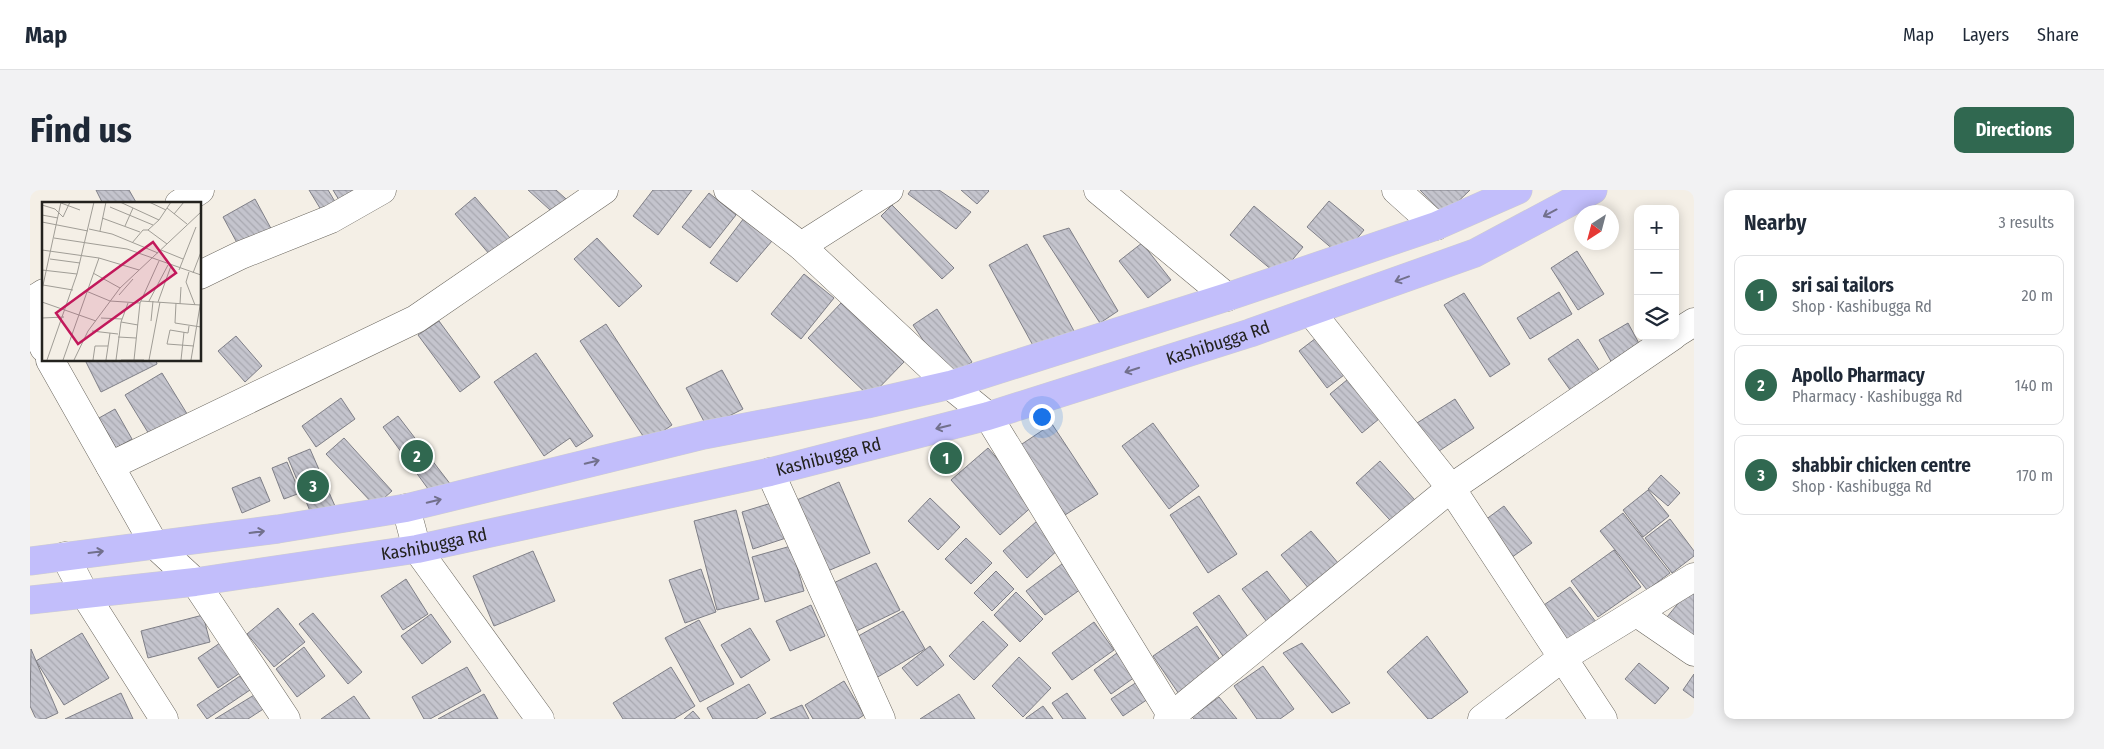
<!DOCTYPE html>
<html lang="en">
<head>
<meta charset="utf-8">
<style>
	:root { --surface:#fff; --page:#f2f2f3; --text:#1f2937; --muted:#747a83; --line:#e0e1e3; --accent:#306850 }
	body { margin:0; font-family:"Fira Sans Condensed",sans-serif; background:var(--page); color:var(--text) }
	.controls { position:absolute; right:15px; top:15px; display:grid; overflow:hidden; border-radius:10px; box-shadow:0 2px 12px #0003 }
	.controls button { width:45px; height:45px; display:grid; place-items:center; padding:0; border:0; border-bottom:1px solid var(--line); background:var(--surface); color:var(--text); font:25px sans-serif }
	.compass { position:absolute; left:1544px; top:15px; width:45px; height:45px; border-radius:50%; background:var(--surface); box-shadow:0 2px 12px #0003; rotate:216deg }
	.you { position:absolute; left:1011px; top:226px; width:18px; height:18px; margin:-12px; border:4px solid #fff; border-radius:50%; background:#1a73e8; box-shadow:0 0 0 8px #1a73e833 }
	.badge { display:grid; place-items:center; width:32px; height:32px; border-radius:50%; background:var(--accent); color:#fff; font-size:16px; font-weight:700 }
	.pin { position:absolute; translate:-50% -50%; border:2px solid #fff; box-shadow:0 1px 5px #0006 }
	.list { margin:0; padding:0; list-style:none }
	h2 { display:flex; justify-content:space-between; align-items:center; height:65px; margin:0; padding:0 20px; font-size:21px }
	h2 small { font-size:16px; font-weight:400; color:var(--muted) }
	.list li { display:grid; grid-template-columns:32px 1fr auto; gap:15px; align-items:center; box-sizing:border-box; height:80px; margin:0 10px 10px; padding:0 10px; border:1px solid var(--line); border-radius:10px }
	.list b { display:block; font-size:19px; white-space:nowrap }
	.list p { margin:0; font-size:16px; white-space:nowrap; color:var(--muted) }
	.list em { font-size:16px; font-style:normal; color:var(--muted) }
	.icon { flex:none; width:28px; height:28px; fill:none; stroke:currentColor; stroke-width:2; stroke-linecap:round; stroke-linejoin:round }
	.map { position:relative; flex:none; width:1664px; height:529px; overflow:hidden; border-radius:10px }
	header { display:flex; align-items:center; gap:30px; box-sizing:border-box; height:70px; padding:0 25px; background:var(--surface); border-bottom:1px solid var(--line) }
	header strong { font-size:24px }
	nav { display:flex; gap:28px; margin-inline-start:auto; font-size:18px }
	.intro { display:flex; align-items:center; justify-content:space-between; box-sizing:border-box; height:120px; padding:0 30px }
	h1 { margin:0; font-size:35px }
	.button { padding:12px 22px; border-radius:10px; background:var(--accent); color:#fff; font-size:18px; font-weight:700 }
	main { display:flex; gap:30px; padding:0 30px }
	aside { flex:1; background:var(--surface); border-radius:10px; box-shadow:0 2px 12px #0003 }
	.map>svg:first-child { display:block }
	.building { fill:url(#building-back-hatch); stroke:#7f7f87 }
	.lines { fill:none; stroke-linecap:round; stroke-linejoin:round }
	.minor-casing { stroke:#6a665e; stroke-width:29 }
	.major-casing { stroke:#cfcece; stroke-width:29 }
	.minor { stroke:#fff; stroke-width:28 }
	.major { stroke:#c2befb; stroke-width:28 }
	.oneway { stroke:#72708c }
	.labels { text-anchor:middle; stroke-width:4; stroke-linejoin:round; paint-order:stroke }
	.street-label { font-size:18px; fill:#23221e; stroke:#fffdf9 }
	.inset-road { fill:none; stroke:#a09d96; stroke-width:1 }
	.view { fill:#c2185b; fill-opacity:0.15; stroke:#c2185b; stroke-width:2.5 }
	.inset-edge { fill:none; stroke:#23221e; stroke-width:2.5 }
</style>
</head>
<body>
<header>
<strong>Map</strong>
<nav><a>Map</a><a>Layers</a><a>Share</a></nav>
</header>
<div class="intro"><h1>Find us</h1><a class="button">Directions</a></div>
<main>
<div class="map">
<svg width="1664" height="529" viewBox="0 0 1664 529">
	<defs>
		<pattern id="building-back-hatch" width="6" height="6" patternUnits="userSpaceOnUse" patternTransform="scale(1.25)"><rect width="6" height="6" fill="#c4c4cd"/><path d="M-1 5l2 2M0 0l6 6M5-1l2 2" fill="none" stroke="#a8a8b0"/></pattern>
	</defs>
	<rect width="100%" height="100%" fill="#f4efe6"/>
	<g class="building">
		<polygon points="66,0 99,0 107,14 73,14"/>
		<polygon points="279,0 298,0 310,20 296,28"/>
		<polygon points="303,0 336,0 312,15"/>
		<polygon points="498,0 526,0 544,16 530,29"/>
		<polygon points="623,0 662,0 628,45 603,26"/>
		<polygon points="881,0 909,0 941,22 926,39 878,4"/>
		<polygon points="931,0 958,0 959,1 947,14"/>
		<polygon points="1390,0 1440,0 1414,25"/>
		<polygon points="679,3 706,25 680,58 652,37"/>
		<polygon points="445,7 486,55 466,72 425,24"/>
		<polygon points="225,9 244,44 212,62 193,27"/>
		<polygon points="1299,11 1334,40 1312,67 1277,37"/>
		<polygon points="862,15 924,78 912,89 851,26"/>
		<polygon points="1224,16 1273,57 1249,86 1200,45"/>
		<polygon points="714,28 742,51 707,92 680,73"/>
		<polygon points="1039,38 1088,121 1070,133 1013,46"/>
		<polygon points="567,48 612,96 589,117 544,69"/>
		<polygon points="1112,53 1141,90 1118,108 1089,71"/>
		<polygon points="997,54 1044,141 1006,161 959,75"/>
		<polygon points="1547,61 1574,104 1548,120 1521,78"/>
		<polygon points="774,84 804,108 771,149 741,124"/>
		<polygon points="1529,102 1542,124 1500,149 1487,128"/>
		<polygon points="1434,103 1480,174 1460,187 1414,115"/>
		<polygon points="811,113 874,172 840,207 778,148"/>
		<polygon points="907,119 942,172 918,188 883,135"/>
		<polygon points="409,131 450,187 430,202 388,145"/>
		<polygon points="1598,133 1612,159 1583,175 1569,150"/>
		<polygon points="576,134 642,235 617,252 550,151"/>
		<polygon points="1290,145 1318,182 1297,198 1269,161"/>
		<polygon points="206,146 232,176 215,192 188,161"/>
		<polygon points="1548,149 1572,184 1543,204 1518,169"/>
		<polygon points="506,163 563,246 546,257 540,248 514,266 464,192"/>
		<polygon points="55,170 126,170 127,174 71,202"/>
		<polygon points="692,180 713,219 677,237 656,198"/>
		<polygon points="132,183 159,227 122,249 95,205"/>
		<polygon points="1323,185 1355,224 1332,243 1300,204"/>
		<polygon points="311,208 325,229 286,257 272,236"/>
		<polygon points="1425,209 1444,238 1406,263 1387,233"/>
		<polygon points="85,219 102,249 86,258 69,228"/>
		<polygon points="368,226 421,295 404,307 353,237"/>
		<polygon points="1123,233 1169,296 1139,319 1092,256"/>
		<polygon points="1022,234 1068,304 1035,325 989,256"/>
		<polygon points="314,248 362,301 345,316 296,264"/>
		<polygon points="958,258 1006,313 970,345 921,290"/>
		<polygon points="280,259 308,323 285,333 258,268"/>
		<polygon points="1350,271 1393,319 1369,340 1326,293"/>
		<polygon points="257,272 270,303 254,309 242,278"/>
		<polygon points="1631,285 1650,303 1638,316 1618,299"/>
		<polygon points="230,287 240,311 212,323 202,298"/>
		<polygon points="809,292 840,363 793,383 762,312"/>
		<polygon points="1618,300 1639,326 1613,347 1593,320"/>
		<polygon points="1169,306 1207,364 1178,383 1140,325"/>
		<polygon points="900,308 930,337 908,360 878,331"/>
		<polygon points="748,311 759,347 723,359 712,322"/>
		<polygon points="1474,316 1502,353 1478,370 1451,333"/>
		<polygon points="706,320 729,409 687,420 664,331"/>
		<polygon points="1593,323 1640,383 1617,400 1570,341"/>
		<polygon points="1640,329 1664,361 1664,366 1642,383 1615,348"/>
		<polygon points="1007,331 1030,358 997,388 973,361"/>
		<polygon points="1281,341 1314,380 1284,405 1251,365"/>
		<polygon points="936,348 962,373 941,394 915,369"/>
		<polygon points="761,356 774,401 735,412 722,367"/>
		<polygon points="1584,360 1611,397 1568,427 1541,391"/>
		<polygon points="503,361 525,411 464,436 443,386"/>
		<polygon points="846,373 870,420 818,445 795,397"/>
		<polygon points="1032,374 1051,399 1015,425 996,401"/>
		<polygon points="671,379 686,422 655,433 639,390"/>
		<polygon points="966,381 984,399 962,421 944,403"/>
		<polygon points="1237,381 1265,417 1240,436 1212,399"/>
		<polygon points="376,389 398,424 373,440 351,406"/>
		<polygon points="1664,394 1664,449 1637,427"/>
		<polygon points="1540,397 1566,432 1537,453 1511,417"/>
		<polygon points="986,402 1013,429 990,452 964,425"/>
		<polygon points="1189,405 1221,451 1195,469 1163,423"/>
		<polygon points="781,415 795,446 760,461 746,431"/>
		<polygon points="248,418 275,452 244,477 217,444"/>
		<polygon points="873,421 895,459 846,488 823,449"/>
		<polygon points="283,423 332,482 318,494 269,434"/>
		<polygon points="401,424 421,452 392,474 371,446"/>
		<polygon points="173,425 180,452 118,468 111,441"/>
		<polygon points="669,430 704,494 670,512 635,448"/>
		<polygon points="953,431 978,455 944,490 919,466"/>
		<polygon points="1064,432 1084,460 1042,490 1022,463"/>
		<polygon points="1167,436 1195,477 1151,507 1123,466"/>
		<polygon points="720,438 740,470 711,488 691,455"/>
		<polygon points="52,443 79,488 34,515 6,471"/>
		<polygon points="1397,446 1438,502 1401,529 1398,529 1357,482"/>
		<polygon points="190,453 210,483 188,498 168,468"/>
		<polygon points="1272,453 1320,513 1302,523 1253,463"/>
		<polygon points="900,456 914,475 887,496 872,478"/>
		<polygon points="274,457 295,486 267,507 246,479"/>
		<polygon points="1,459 28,523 15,529 6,529 0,516"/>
		<polygon points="1087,463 1105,487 1081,504 1064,480"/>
		<polygon points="989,467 1021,498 993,527 962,496"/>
		<polygon points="1609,473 1639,498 1625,514 1595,489"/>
		<polygon points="1233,476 1264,519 1250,529 1227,529 1204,496"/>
		<polygon points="437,477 451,501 400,529 394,529 382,507"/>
		<polygon points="641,477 665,516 644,529 593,529 583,513"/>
		<polygon points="1664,484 1664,508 1653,500"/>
		<polygon points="210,486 220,500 177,529 167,515"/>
		<polygon points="814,491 834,525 828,529 783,529 775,515"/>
		<polygon points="1107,492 1118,509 1093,526 1081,509"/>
		<polygon points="719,494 736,523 726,529 683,529 677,518"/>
		<polygon points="229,502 238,516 218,529 185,529"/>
		<polygon points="91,503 103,529 35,529"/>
		<polygon points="1037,503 1056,529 1033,529 1022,513"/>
		<polygon points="454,504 468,529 408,529"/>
		<polygon points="929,504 945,529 890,529"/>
		<polygon points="324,506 340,529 291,529"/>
		<polygon points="1189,507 1207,529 1164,529 1162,527"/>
		<polygon points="772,515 779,529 740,529"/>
		<polygon points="1013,516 1023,529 996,529 996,528"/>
		<polygon points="663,521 670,529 654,529"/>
	</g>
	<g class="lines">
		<defs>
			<g id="minor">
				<polyline points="698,0 771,56 920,195 958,226 1142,526"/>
				<polyline points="1068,0 1197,107"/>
				<polyline points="1366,0 1406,36"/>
				<polyline points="149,14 170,0"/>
				<polyline points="771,56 859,0"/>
				<polyline points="170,85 211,65 301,29 352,0"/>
				<polyline points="0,112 14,103"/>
				<polyline points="1281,122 1421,298 1573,529"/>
				<polyline points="0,126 14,158"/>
				<polyline points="1645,144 1664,132"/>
				<polyline points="20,170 124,354 165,392 256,529"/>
				<polyline points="80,276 386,129 574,0"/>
				<polyline points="740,282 851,529"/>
				<polyline points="376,318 387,359 510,529"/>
				<polyline points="35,366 54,403 134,529"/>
				<polyline points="1607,423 1664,462"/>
				<polyline points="1138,529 1421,298 1643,146"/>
				<polyline points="1452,529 1532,468 1664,387"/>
			</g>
			<g id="major">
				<polyline points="0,371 248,339 376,318 674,245 837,214 920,195 1197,107 1406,36 1488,0"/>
				<path id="s1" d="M0,410l165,-18 222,-33 353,-77 218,-56 262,-83 225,-80 118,-63"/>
			</g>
		</defs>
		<use href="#minor" class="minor-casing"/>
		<use href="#major" class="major-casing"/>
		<use href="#minor" class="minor"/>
		<use href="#major" class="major"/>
	</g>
	<defs><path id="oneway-shaft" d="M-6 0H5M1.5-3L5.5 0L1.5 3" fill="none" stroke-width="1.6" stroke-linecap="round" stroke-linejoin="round" transform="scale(1.25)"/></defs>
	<g class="oneway">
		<use href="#oneway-shaft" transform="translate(1520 23) rotate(152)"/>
		<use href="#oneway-shaft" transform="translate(1372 89) rotate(160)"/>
		<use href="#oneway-shaft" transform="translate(1102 180) rotate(162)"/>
		<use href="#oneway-shaft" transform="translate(913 237) rotate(166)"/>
		<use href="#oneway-shaft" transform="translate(562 272) rotate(-14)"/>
		<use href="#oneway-shaft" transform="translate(404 311) rotate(-14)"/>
		<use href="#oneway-shaft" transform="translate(227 342) rotate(-7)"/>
		<use href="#oneway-shaft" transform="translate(66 362) rotate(-7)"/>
	</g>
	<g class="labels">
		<g class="street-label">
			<text dy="6" stroke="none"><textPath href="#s1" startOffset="1218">Kashibugga Rd</textPath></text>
			<text dy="6" stroke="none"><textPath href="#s1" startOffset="812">Kashibugga Rd</textPath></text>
			<text dy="6" stroke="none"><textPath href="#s1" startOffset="408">Kashibugga Rd</textPath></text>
		</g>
	</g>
	<g transform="translate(12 12)">
		<rect width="159" height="159" fill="#f4efe6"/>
		<path class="inset-road" d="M78,0l39,18M107,0l17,8M19,1l19,7M0,3l13,4 8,8 7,-15M68,5l43,18M125,6l20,16M132,12l10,-12M0,13l16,3M60,16l38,14M0,20l46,9M83,24l8,-18M47,27l23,5 46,19M106,28l19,14M58,29l6,-29M12,36l73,11 74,26M90,41l11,-13h5l11,-10 12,-18M0,48l57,8 40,12M119,48l22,9M8,57l30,4M0,68l35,4M137,68l17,-43M147,70l-3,10 9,23M51,71l27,15M151,71l8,-21M1,83l30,5M0,88l19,-88M44,89l24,10 30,2M77,93l14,-16M99,99l59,4M107,99l19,-36M0,100l54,19M116,100l13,-36M134,101l-1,20 26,4M138,102l1,-17M0,116l22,-1M59,116l21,1M109,119l2,-20M79,120l17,3M147,124l-1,7 -18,-3 -3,14 27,2M50,129l26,3M76,135l18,1M5,158l30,-86 17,-72M21,158l36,-102M32,158l14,-29 32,-43 81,-76M51,158l2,-14h13M64,158l4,-27M74,158l5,-38 7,-19M79,158h23M92,158l6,-57 19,-42M107,158l11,-58M139,158l3,-28M149,158l10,-60"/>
		<path class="view" d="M111,40l23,31 -98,71 -22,-31z"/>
		<rect width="159" height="159" class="inset-edge"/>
	</g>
</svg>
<div class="controls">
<button>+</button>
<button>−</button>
<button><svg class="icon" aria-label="layers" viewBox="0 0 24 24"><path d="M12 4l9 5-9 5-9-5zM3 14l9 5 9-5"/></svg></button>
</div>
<svg class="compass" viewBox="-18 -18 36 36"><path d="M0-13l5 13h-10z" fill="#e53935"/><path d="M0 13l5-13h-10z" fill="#747a83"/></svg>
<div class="you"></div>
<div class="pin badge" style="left:916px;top:268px">1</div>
<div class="pin badge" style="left:387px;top:266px">2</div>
<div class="pin badge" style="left:283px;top:296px">3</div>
</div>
<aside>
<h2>Nearby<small>3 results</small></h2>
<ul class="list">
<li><span class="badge">1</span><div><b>sri sai tailors</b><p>Shop · Kashibugga Rd</p></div><em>20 m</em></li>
<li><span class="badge">2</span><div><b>Apollo Pharmacy</b><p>Pharmacy · Kashibugga Rd</p></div><em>140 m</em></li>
<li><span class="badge">3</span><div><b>shabbir chicken centre</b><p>Shop · Kashibugga Rd</p></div><em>170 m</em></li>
</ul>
</aside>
</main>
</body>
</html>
